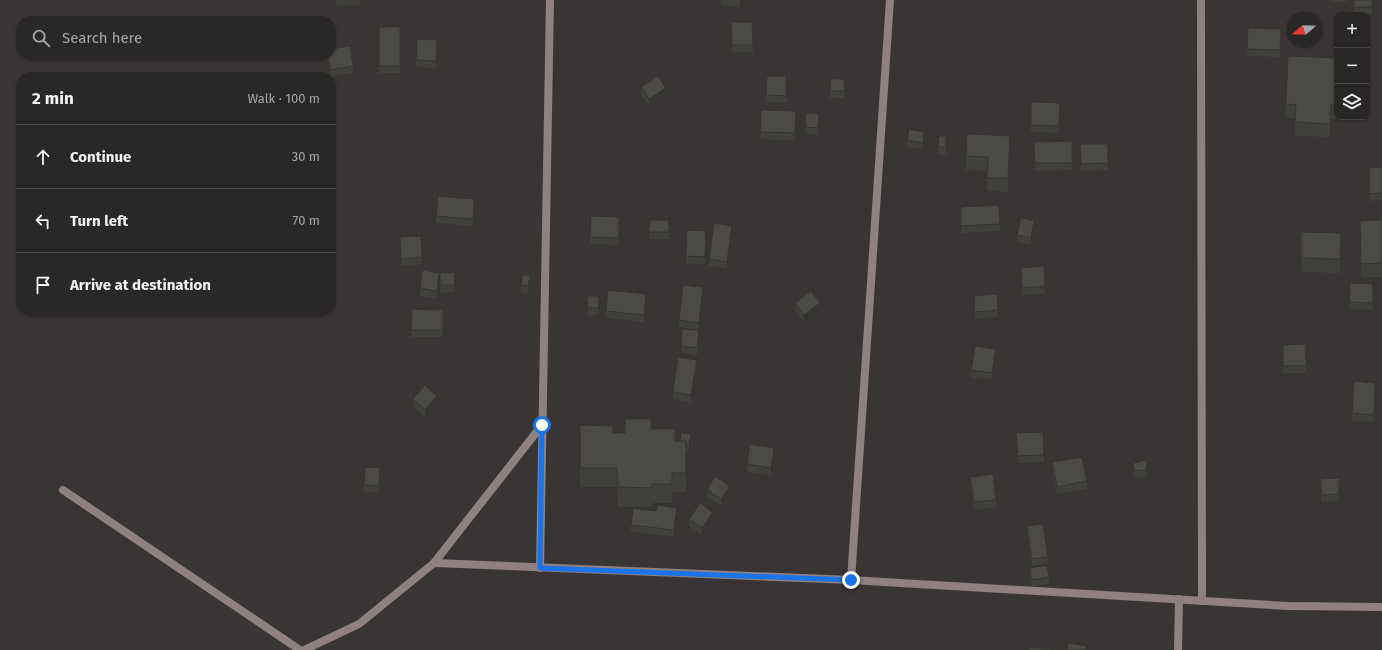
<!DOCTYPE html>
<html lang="en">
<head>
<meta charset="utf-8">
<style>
	:root { --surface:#2a2827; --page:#363433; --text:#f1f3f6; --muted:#a5a6a7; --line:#464444 }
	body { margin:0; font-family:"Fira Sans",sans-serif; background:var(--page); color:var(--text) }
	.controls { position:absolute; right:12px; top:12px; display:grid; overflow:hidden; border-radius:8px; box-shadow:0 1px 3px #0004 }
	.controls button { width:36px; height:36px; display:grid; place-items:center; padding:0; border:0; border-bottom:1px solid var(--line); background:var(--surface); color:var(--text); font:20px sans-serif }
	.compass { position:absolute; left:1286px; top:12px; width:36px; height:36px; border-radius:50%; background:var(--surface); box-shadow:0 1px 3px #0004; rotate:251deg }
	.stop { position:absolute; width:12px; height:12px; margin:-9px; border:3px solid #1a73e8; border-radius:50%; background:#fff }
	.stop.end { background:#1a73e8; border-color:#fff; box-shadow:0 1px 4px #0008 }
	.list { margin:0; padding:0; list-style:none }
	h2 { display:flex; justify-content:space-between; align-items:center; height:52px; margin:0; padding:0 16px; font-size:17px }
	h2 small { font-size:13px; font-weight:400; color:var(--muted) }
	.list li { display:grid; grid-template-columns:26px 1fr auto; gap:12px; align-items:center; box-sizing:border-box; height:64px; padding:0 16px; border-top:1px solid var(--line) }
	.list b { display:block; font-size:15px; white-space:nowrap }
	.list em { font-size:13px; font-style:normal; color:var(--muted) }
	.icon { flex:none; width:22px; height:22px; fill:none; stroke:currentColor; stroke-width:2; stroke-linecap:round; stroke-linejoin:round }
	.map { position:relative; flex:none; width:1382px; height:650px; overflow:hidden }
	.search { position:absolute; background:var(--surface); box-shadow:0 1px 3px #0004; left:16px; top:16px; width:320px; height:44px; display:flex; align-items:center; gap:10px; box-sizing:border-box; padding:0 14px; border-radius:16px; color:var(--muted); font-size:15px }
	.panel { position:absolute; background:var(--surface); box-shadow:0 1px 3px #0004; left:16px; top:72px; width:320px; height:244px; border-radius:16px }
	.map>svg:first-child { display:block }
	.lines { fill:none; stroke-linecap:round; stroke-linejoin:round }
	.street { stroke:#8f8082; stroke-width:8 }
	.wall { fill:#40403d }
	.shaded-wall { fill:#343432 }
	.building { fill:#4b4a47; stroke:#343432 }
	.route { stroke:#1a73e8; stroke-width:5 }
</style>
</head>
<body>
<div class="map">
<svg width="1382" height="650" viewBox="0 0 1382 650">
	<rect width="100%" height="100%" fill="#383534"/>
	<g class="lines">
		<g class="street">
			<polyline points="1201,0 1202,601"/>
			<polyline points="63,490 300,650"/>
			<polyline points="434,563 851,580 1288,606 1382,607"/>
			<polyline points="540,568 550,0"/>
			<polyline points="851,580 890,0"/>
			<polyline points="304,650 359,624 434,563 542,425"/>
			<polyline points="1178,650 1179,599"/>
		</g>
	</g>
	<g class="wall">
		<polygon points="336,0 360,0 360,5 336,6"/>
		<polygon points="721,0 740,0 740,7 721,5"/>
		<polygon points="1330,0 1348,0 1348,1 1330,2"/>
		<rect x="1354" y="0" width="18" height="14"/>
		<polygon points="731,22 752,22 753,52 732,52"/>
		<rect x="379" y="27" width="21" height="46"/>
		<polygon points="1248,28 1281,29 1280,57 1247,56"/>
		<polygon points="437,47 436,68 416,67 416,60"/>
		<polygon points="327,55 331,55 353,66 353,73 331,77"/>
		<polygon points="1337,58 1337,117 1338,117 1338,119 1331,119 1330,137 1295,136 1295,118 1286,118 1286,104"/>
		<polygon points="767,76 786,76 787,103 766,102"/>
		<polygon points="1367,78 1370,85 1369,108 1367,108"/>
		<polygon points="830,79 844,79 845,98 830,98"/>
		<polygon points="641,87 666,95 649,106 641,94"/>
		<polygon points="1031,102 1060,103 1059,133 1031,132"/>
		<polygon points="761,110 796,111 795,141 760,139"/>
		<polygon points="806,113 819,114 818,135 806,134"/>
		<polygon points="924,139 923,150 907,147 907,140"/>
		<polygon points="1072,141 1072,170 1035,171 1034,142"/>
		<polygon points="946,144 946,154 938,154 938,147"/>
		<polygon points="1080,144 1108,144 1108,170 1081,171"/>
		<polygon points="1010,150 1008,192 987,191 987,171 966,170 966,156"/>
		<polygon points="1382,167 1382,200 1370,201 1369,168"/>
		<polygon points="474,206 473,226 436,223 436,216"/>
		<polygon points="961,207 1000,224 1000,231 961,233"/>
		<polygon points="619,217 619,245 590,244 590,237"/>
		<polygon points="650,220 669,220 669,239 649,239"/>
		<polygon points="1382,220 1382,277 1361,277 1360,235"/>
		<polygon points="1034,228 1031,245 1017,242 1017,235"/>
		<polygon points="687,230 706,231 705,264 686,264"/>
		<polygon points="1301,232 1341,233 1340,273 1301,272"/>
		<polygon points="732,233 727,269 709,266 709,259"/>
		<polygon points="400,237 422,257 422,264 401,266"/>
		<polygon points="1021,268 1045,286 1045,294 1022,295"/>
		<polygon points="454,272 455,292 440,293 440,273"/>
		<polygon points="439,280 437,298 420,296 420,288"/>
		<polygon points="530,283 528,294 521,293 521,285"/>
		<polygon points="1350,283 1373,284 1373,310 1349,309"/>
		<polygon points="703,294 699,330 679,327 679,320"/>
		<polygon points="587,296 599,308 599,315 588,316"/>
		<polygon points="974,296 998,310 998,317 975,319"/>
		<polygon points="646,301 644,322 606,318 606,311"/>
		<polygon points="795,303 820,310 804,322 795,311"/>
		<polygon points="412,309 443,310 443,337 411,337"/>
		<polygon points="699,337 697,355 681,353 681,346"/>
		<polygon points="1306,344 1306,373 1283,373 1283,345"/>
		<polygon points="996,357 992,380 971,377 971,370"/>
		<polygon points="697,367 691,402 673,399 673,392"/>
		<polygon points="1375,390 1374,422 1352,421 1352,413"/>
		<polygon points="413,399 437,403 425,417 413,406"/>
		<polygon points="651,429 675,441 691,441 689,451 686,451 686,492 672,492 672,503 652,503 651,507 618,507 617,487 580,487 580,468 613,433 625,433"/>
		<polygon points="1016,433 1044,455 1044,462 1018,463"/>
		<polygon points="774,455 771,475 747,472 747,464"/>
		<polygon points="1052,462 1087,481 1087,489 1057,494 1052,469"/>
		<polygon points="1133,463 1147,470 1147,477 1134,479 1133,470"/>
		<polygon points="380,475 379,493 364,492 364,485"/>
		<polygon points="970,477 996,500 996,507 974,510 970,484"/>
		<polygon points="1321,479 1339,494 1339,501 1321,502"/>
		<polygon points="707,490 730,493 721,506 707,497"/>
		<polygon points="677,515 674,537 631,532 631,525"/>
		<polygon points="689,519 713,519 702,535 689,526"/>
		<polygon points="1027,526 1048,557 1048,564 1032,566 1027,533"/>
		<polygon points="1030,568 1049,577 1049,584 1032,587 1030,575"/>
	</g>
	<g class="shaded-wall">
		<polygon points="666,88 666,95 649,106 649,99"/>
		<polygon points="1331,105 1331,119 1330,137 1330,124"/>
		<polygon points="924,132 924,139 923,150 923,143"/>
		<polygon points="1010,136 1010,150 1008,192 1008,178"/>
		<polygon points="474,199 474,206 473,226 473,219"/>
		<polygon points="1034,221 1034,228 1031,245 1031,238"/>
		<polygon points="732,226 732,233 727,269 727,262"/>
		<polygon points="439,273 439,280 437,298 437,291"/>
		<polygon points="530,275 530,283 528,294 528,286"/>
		<polygon points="703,287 703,294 699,330 699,323"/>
		<polygon points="646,294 646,301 644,322 644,315"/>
		<polygon points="820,303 820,310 804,322 804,315"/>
		<polygon points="996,349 996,357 992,380 992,373"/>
		<polygon points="697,360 697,367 691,402 691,395"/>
		<polygon points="437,396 437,403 425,417 425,410"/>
		<polygon points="691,434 691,441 689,451 689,444"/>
		<polygon points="774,448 774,455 771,475 771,468"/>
		<polygon points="730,486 730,493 721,506 721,499"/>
		<polygon points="677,508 677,515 674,537 674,530"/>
		<polygon points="713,512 713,519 702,535 702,528"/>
	</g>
	<g class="building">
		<rect x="1354" y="0" width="18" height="7"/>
		<polygon points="731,22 752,22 753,45 732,45"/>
		<rect x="379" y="27" width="21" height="39"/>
		<polygon points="1248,28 1281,29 1280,50 1247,49"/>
		<polygon points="417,39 437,40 436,61 416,60"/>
		<polygon points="350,46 353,66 331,70 328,55 331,55 331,49"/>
		<polygon points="1288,56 1337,58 1337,106 1331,105 1330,124 1295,122 1296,105 1286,104"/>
		<polygon points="658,76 666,88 649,99 641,87"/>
		<polygon points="767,76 786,76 787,96 766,95"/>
		<polygon points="1367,78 1370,78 1369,101 1367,101"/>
		<polygon points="830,79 844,79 845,91 830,91"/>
		<polygon points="1031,102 1060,103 1059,126 1031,125"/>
		<polygon points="761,110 796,111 795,133 760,132"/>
		<polygon points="806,113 819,114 818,128 806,127"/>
		<polygon points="909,129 924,132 923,143 907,140"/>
		<polygon points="967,134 1010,136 1008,178 987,178 988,157 966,156"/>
		<polygon points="939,136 946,136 946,147 938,147"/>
		<polygon points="1072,141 1072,163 1035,163 1034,142"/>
		<polygon points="1080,144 1108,144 1108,163 1081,164"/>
		<polygon points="1382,167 1382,193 1370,194 1369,168"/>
		<polygon points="438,196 474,199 473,219 436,216"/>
		<polygon points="999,205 1000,224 961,226 961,207"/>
		<polygon points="591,216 619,217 619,238 590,237"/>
		<polygon points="1021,218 1034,221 1031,238 1017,235"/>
		<polygon points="650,220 669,220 669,232 649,232"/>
		<polygon points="1382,220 1382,263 1361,264 1360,221"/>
		<polygon points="714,223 732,226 727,262 709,259"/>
		<polygon points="687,230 706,231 705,257 686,256"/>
		<polygon points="1301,232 1341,233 1340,259 1301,258"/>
		<polygon points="421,236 422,257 401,259 400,237"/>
		<polygon points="1044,266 1045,286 1022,288 1021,268"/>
		<polygon points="422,270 439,273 437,291 420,288"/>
		<polygon points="454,272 455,285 440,285 440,273"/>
		<polygon points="522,275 530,275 528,286 521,285"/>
		<polygon points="1350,283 1373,284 1373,303 1349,302"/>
		<polygon points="683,285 703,287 699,323 679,320"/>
		<polygon points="608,290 646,294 644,315 606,311"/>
		<polygon points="811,291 820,303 804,315 795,303"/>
		<polygon points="997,294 998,310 975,312 974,296"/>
		<polygon points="587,296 598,296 599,308 588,308"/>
		<polygon points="412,309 443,310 443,330 411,330"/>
		<polygon points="682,329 699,330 697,348 681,346"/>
		<polygon points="1306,344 1306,366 1283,366 1283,345"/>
		<polygon points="975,346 996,349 992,373 971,370"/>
		<polygon points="678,357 697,360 691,395 673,392"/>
		<polygon points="1354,381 1375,383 1374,415 1352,413"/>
		<polygon points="425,385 437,396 425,410 413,399"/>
		<polygon points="625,419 651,419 651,429 675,429 675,441 686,441 686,473 672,473 672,484 652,484 651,488 618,487 617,468 580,468 580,425 613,426 613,433 625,433"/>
		<polygon points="1043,432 1044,455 1018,456 1016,433"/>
		<polygon points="681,433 691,434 689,444 686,444 686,441 680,441"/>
		<polygon points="750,444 774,448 771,468 747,464"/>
		<polygon points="1082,457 1087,481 1057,487 1052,462"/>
		<polygon points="1146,460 1147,470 1134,471 1133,463"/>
		<polygon points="365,467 380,468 379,486 364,485"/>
		<polygon points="993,474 996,500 974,502 970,477"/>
		<polygon points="715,476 730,486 721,499 707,490"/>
		<polygon points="1339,478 1339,494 1321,495 1321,479"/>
		<polygon points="700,503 713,512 702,528 689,519"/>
		<polygon points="657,505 677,508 674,530 631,525 633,508 656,511"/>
		<polygon points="1043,524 1048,557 1032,559 1027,526"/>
		<polygon points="1047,565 1049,577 1032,580 1030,568"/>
		<polygon points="1068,643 1087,646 1086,650 1067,650"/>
		<polygon points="1029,647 1051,649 1051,650 1028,650"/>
	</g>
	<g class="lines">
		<polyline class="route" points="542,425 540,568 851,580"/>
	</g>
</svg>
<div class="controls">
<button>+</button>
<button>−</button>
<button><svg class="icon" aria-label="layers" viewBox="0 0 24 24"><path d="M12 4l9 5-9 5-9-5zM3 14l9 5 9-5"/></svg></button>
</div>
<svg class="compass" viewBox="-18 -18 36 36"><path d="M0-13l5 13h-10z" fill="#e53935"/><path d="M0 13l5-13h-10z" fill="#a5a6a7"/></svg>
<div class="stop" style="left:542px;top:425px"></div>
<div class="stop end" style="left:851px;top:580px"></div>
<div class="search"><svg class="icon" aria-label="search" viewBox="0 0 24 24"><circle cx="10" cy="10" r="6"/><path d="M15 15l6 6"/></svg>Search here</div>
<section class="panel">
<h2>2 min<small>Walk · 100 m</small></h2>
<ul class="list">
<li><svg class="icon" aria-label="ahead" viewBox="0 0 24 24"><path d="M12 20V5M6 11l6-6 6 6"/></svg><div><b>Continue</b></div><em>30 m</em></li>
<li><svg class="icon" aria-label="left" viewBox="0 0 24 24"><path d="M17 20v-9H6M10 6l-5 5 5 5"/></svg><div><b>Turn left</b></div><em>70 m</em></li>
<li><svg class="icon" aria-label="arrive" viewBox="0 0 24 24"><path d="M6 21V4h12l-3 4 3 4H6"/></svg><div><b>Arrive at destination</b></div></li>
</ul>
</section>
</div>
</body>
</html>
